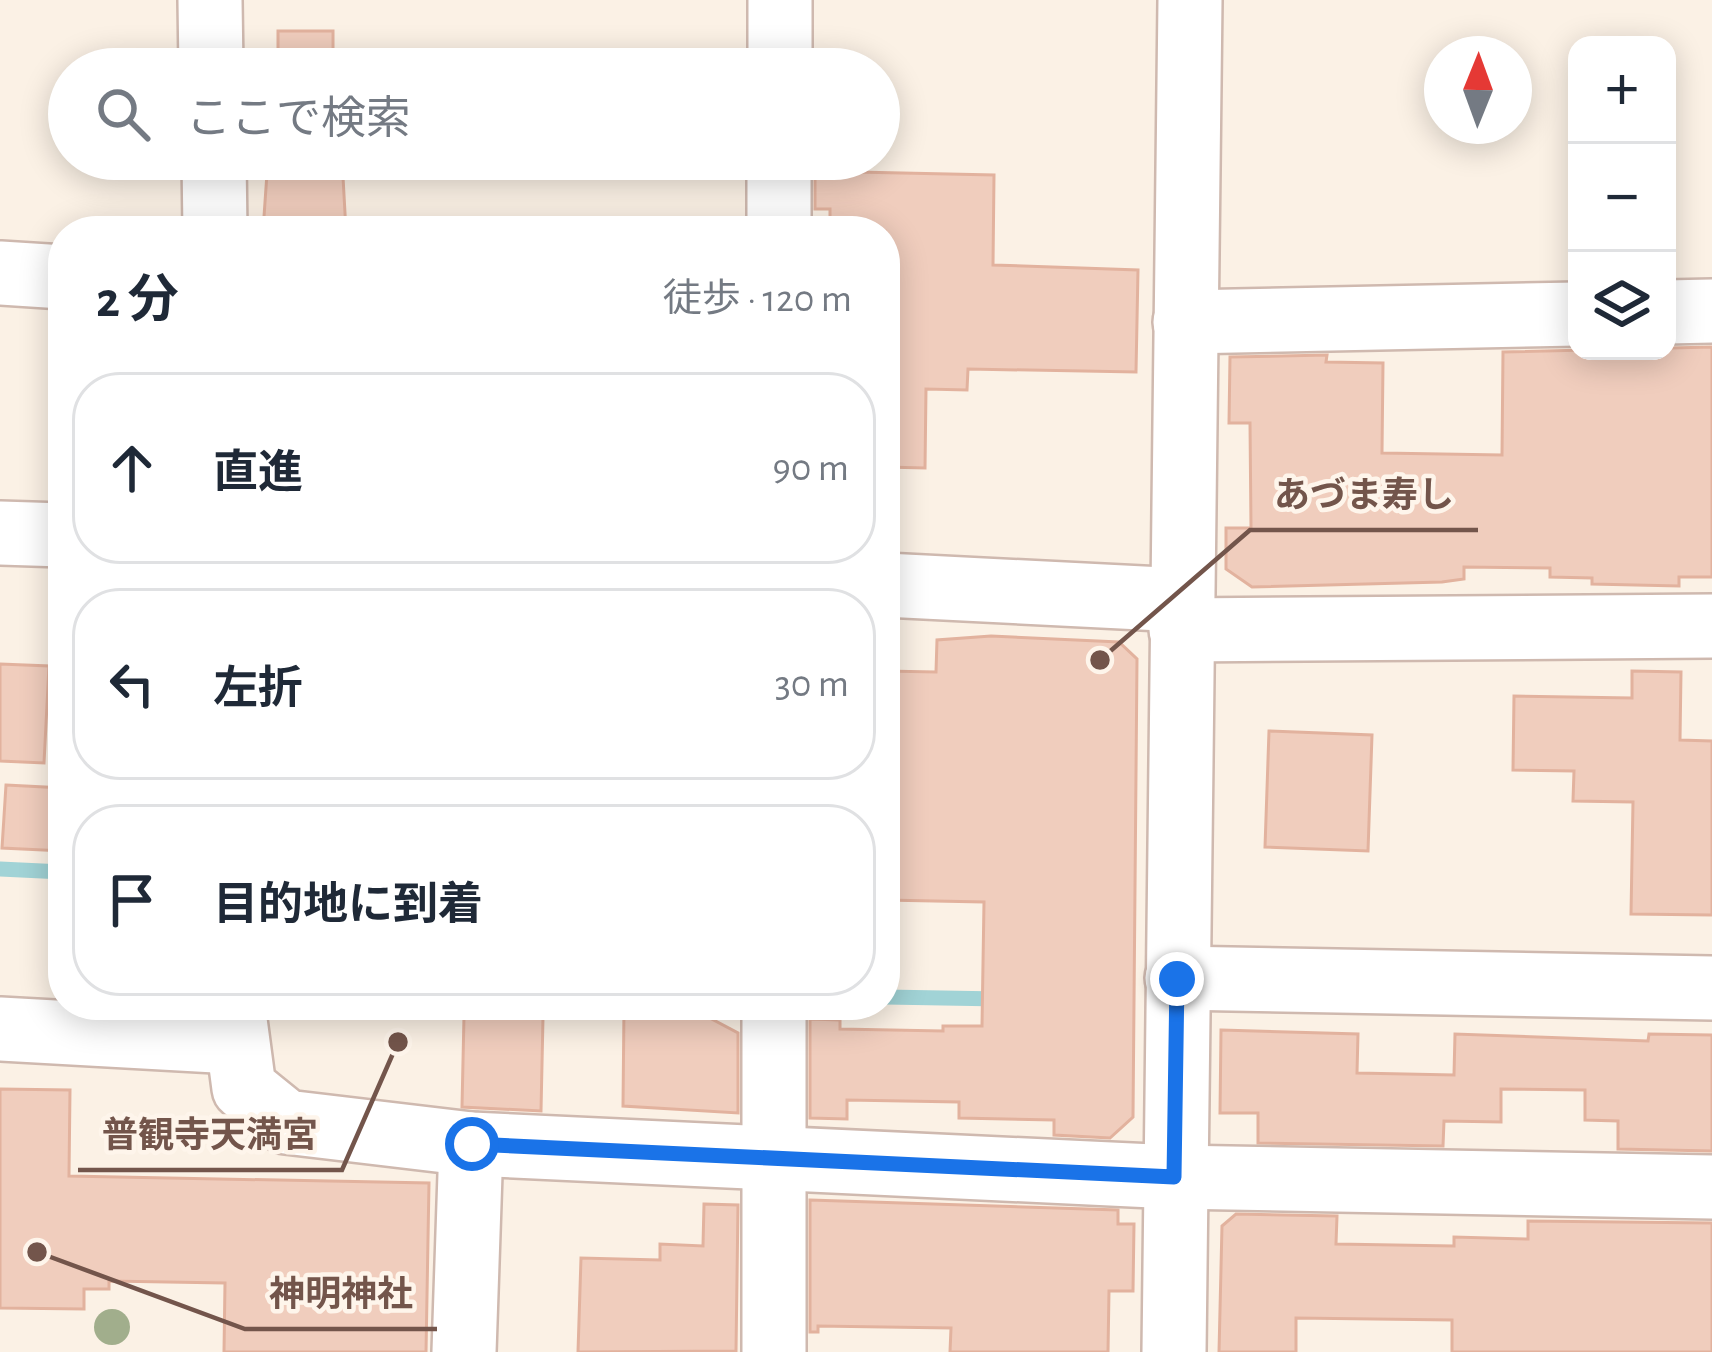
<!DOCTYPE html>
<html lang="ja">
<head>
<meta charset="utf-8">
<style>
	:root { --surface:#fff; --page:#f2f2f3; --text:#1f2937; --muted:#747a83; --line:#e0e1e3 }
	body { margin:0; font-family:"Alegreya Sans","Noto Sans JP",sans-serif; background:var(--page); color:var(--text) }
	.controls { position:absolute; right:36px; top:36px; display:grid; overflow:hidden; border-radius:24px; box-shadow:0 6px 30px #0003 }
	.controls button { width:108px; height:108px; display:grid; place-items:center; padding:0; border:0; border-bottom:3px solid var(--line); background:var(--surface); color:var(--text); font:60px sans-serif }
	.compass { position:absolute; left:1424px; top:36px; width:108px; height:108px; border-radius:50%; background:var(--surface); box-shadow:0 6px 30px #0003; rotate:1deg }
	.stop { position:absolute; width:36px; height:36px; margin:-27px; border:9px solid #1a73e8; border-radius:50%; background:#fff }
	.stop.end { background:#1a73e8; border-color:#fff; box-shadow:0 3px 12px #0008 }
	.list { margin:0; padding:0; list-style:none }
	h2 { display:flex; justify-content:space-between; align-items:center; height:156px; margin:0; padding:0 48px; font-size:51px }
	h2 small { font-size:39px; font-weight:400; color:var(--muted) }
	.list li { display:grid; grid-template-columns:78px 1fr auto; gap:36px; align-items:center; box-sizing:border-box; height:192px; margin:0 24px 24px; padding:0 24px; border:3px solid var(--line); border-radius:48px }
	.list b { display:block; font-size:45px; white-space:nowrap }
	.list em { font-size:39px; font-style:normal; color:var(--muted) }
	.icon { flex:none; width:66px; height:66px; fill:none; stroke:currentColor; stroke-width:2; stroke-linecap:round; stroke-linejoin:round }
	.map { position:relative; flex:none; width:1712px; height:1352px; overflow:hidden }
	.search { position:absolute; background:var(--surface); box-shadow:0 6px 30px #0003; left:48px; top:48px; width:852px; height:132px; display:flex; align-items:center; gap:30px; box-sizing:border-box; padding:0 42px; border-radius:66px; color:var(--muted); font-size:45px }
	.panel { position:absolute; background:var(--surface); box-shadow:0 6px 30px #0003; left:48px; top:216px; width:852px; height:804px; border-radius:48px }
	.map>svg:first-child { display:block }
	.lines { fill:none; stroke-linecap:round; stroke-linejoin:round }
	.stream { stroke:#a1d3d6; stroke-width:15 }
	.building { fill:#f0cdbd; stroke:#e2b29e; stroke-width:3 }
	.minor-casing { stroke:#cfb9af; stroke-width:68 }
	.minor { stroke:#fff; stroke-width:63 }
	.tree { fill:#a1ae8c }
	.route { stroke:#1a73e8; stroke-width:15 }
	.leader { fill:none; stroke:#73554b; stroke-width:4.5 }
	.callout-dot { fill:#73554b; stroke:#fef5eb; stroke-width:4.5 }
	.callout-label { font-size:36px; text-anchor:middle; font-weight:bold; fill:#73554b; stroke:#fef5eb; stroke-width:9; stroke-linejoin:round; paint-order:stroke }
</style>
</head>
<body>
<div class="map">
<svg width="1712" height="1352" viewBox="0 0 1712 1352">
	<rect width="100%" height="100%" fill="#fbf1e5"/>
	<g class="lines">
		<g class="stream">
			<polyline points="0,869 63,872"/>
			<polyline points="885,997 1001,999"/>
		</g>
	</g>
	<g class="building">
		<rect x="278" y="31" width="55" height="38"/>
		<polygon points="268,159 342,159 346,231 263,231"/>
		<polygon points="815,159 856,159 856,172 994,175 993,265 1138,270 1136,372 968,369 967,390 926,389 925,468 885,467 885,231 830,231 830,209 815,209"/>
		<polygon points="1712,347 1712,577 1679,577 1679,586 1592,584 1592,578 1550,577 1550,568 1464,567 1464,579 1442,582 1252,587 1226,569 1226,528 1251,528 1250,423 1229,423 1230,357 1327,355 1326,362 1383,363 1382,453 1502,455 1503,352"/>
		<polygon points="991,636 1119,642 1137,659 1133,1117 1110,1138 1054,1135 1054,1120 959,1118 959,1102 847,1100 847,1119 810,1118 810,1019 840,1020 840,1029 943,1031 943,1026 982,1026 984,902 885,900 885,671 936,672 937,640"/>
		<polygon points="0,664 49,666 44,763 0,761"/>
		<polygon points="1632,671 1681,672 1680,740 1712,741 1712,915 1631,914 1633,802 1573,801 1574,771 1513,770 1514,696 1632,698"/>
		<polygon points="1269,731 1372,735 1368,851 1265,847"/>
		<polygon points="6,785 63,788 63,851 2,848"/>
		<polygon points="624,1007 691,1008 738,1033 738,1113 623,1106"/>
		<polygon points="464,1016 543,1017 541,1111 462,1107"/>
		<polygon points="1221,1030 1358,1034 1357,1073 1454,1075 1455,1034 1648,1041 1649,1034 1712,1035 1712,1151 1618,1149 1618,1121 1585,1120 1585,1090 1501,1089 1501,1122 1444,1121 1443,1146 1258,1143 1258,1113 1220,1113"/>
		<polygon points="0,1089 70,1090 69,1176 429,1183 426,1352 224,1352 225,1283 109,1281 109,1289 84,1289 84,1309 0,1308"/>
		<polygon points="810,1200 1118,1210 1118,1224 1134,1224 1133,1291 1109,1291 1108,1352 950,1352 951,1328 818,1326 818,1332 810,1332"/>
		<polygon points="704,1204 738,1205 736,1351 578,1352 581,1258 660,1260 660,1244 703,1246"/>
		<polygon points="1236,1214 1337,1216 1336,1244 1454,1246 1454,1237 1528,1239 1528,1221 1712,1223 1712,1352 1452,1352 1452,1320 1296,1318 1296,1352 1219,1352 1222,1226"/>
	</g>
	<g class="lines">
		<defs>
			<g id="minor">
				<polyline points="210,0 211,69"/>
				<polyline points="780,69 780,0"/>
				<polyline points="214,159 215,231"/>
				<polyline points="779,231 779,159"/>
				<polyline points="0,273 63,277"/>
				<polyline points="1667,312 1712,311"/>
				<polyline points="1185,322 1577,314"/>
				<polyline points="0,533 63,535"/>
				<polyline points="885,585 1182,600"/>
				<polyline points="1181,630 1712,626"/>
				<polyline points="1177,978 1712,988"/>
				<polyline points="233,1005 244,1088 286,1122 471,1144 1174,1177 1712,1187"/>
				<polyline points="774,1005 774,1352"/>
				<polyline points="0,1029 234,1042"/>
				<polyline points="464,1352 471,1144"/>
				<polyline points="1174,1352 1190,0"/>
			</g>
		</defs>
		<use href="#minor" class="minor-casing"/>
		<use href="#minor" class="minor"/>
	</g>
	<circle class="tree" cx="112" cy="1327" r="18"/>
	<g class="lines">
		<polyline class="route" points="472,1144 1174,1177 1177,979"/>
	</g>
	<path class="leader" d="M1100 660L1250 530H1478M398 1042L342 1170H78M37 1252L245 1329H437"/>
	<g class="callout-dot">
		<circle cx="1100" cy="660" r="12"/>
		<circle cx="398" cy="1042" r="12"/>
		<circle cx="37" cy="1252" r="12"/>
	</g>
	<g class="callout-label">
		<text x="1364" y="507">あづま寿し</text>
		<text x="210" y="1147">普観寺天満宮</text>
		<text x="341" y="1306">神明神社</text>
	</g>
</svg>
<div class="controls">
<button>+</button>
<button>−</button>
<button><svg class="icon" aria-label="layers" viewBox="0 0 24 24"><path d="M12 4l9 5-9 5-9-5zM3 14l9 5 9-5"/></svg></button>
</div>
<svg class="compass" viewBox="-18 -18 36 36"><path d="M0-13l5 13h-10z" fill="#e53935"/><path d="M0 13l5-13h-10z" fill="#747a83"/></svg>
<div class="stop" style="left:472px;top:1144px"></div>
<div class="stop end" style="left:1177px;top:979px"></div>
<div class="search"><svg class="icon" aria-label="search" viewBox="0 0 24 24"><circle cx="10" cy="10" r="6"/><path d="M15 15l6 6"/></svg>ここで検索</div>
<section class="panel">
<h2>2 分<small>徒歩 · 120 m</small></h2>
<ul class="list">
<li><svg class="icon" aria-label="ahead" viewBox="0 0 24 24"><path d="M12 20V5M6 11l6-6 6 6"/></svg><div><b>直進</b></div><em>90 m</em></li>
<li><svg class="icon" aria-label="left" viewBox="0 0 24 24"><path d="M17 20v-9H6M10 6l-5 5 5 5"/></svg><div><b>左折</b></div><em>30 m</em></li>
<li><svg class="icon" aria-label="arrive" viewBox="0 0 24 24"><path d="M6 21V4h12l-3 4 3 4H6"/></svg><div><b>目的地に到着</b></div></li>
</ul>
</section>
</div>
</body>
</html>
